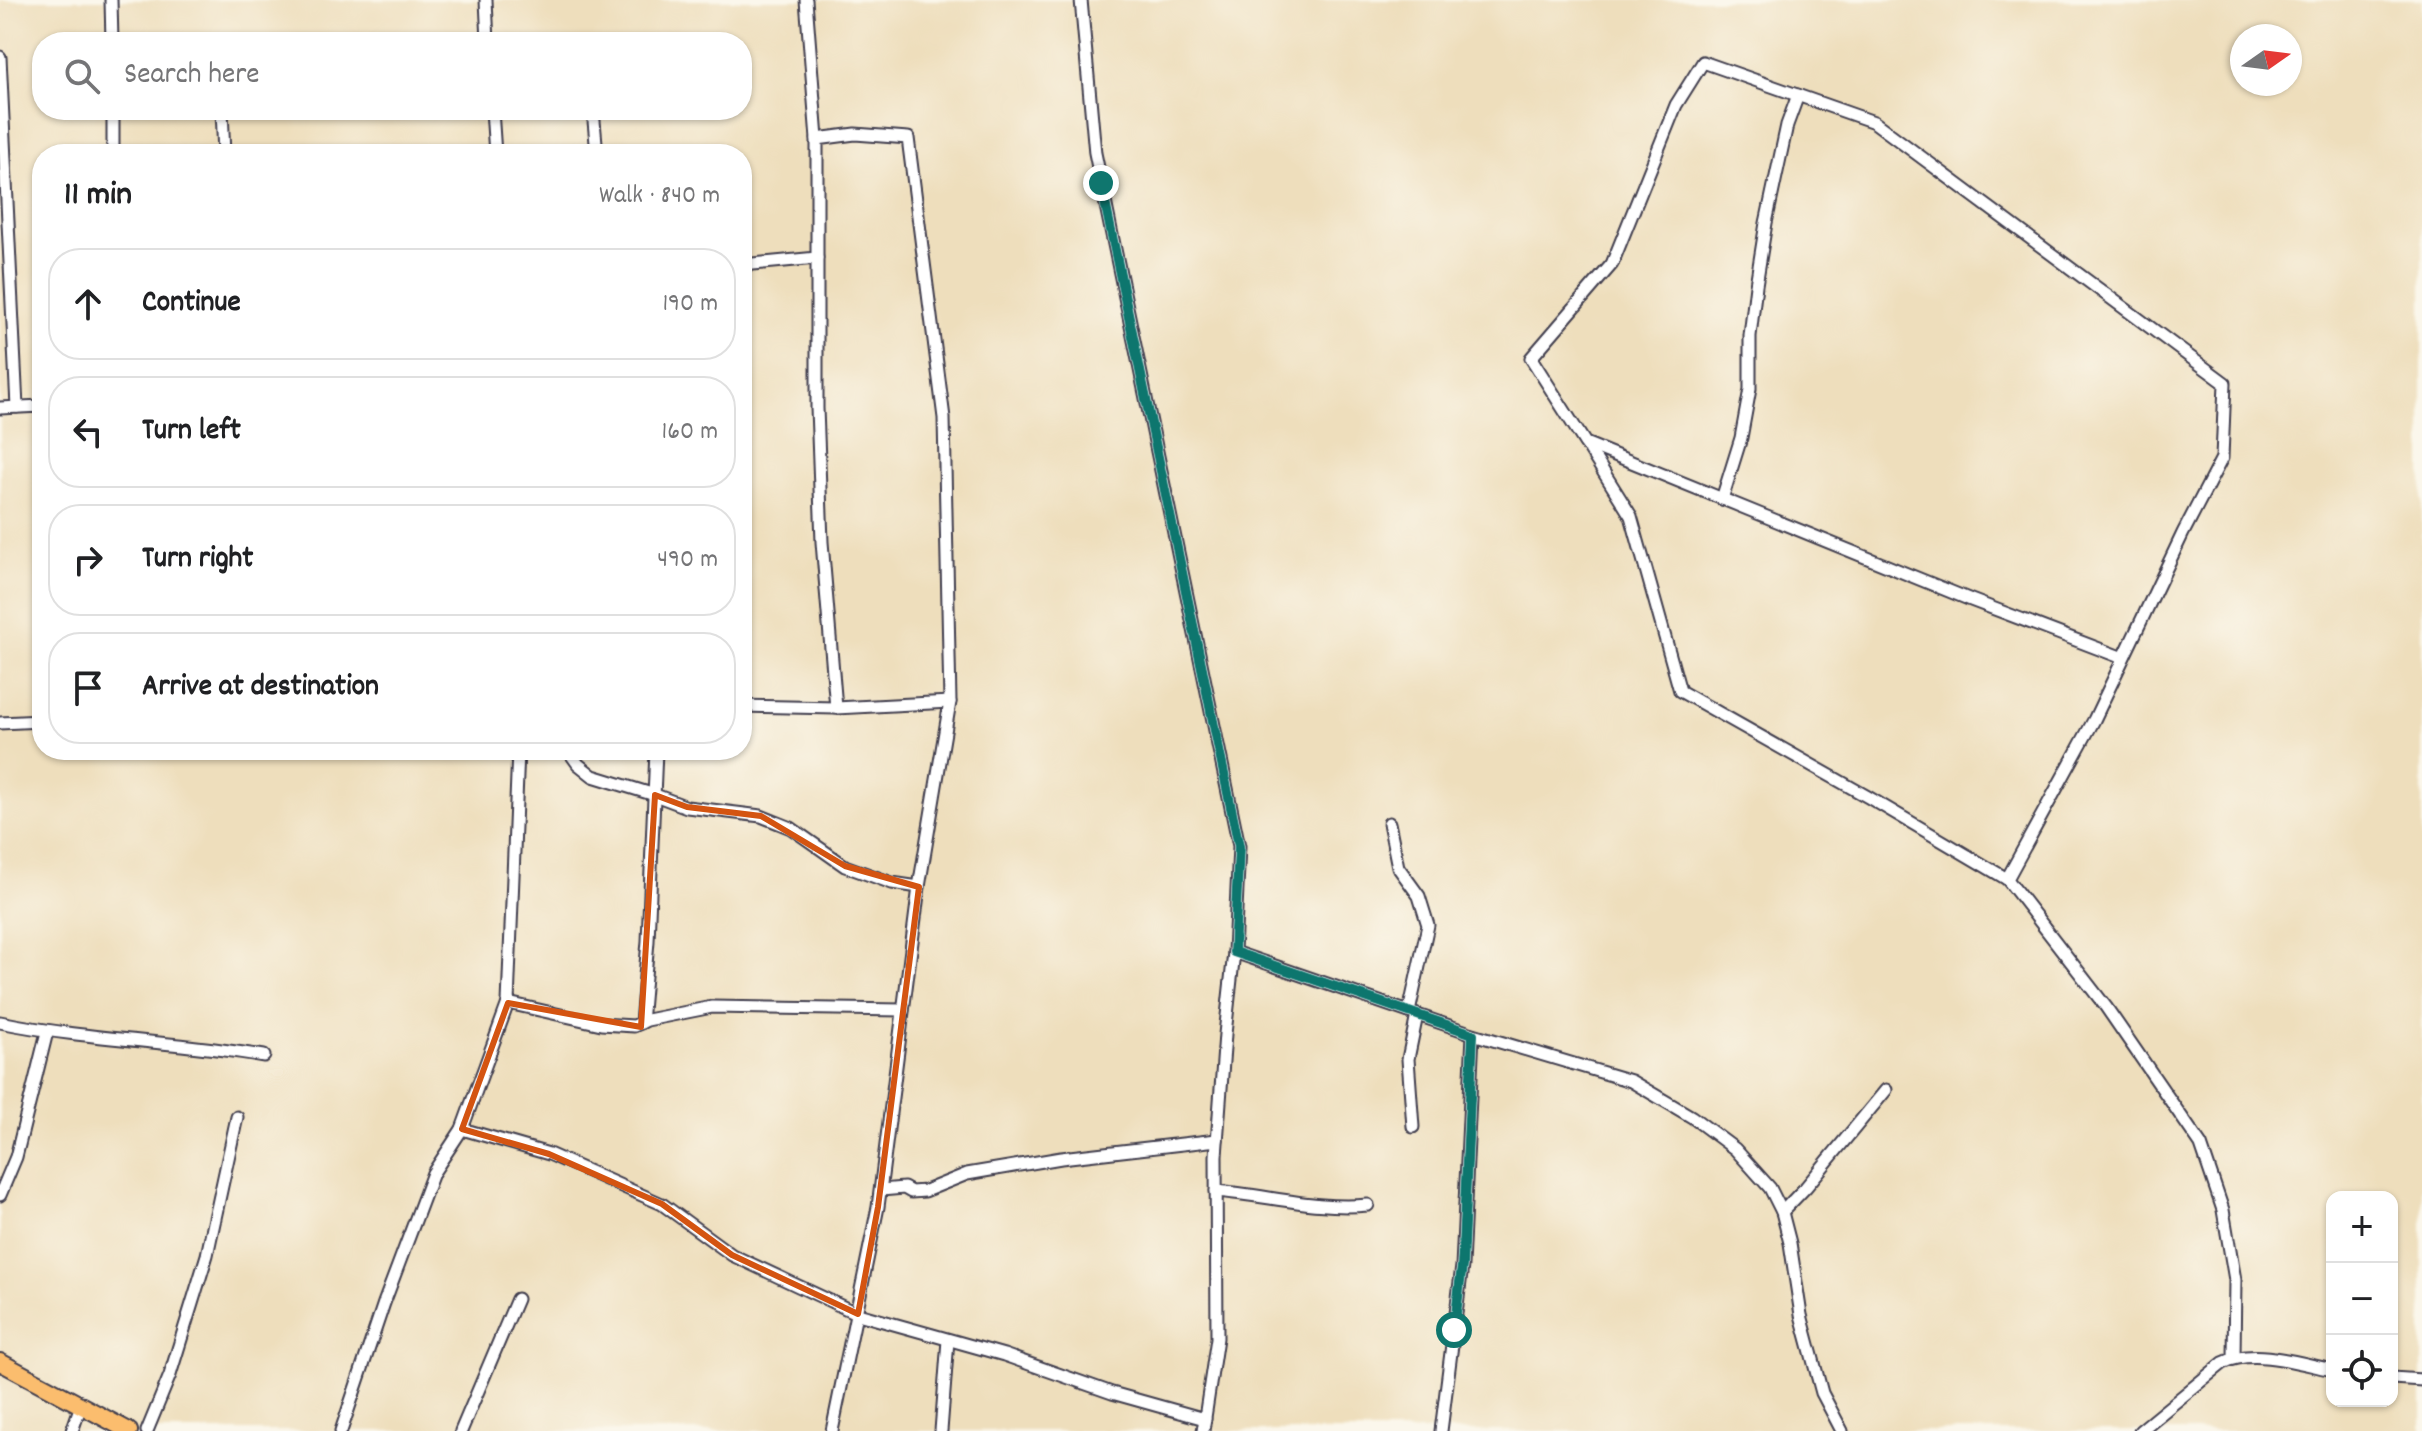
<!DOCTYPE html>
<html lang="en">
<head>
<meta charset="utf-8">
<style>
	:root { --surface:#fff; --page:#f2f2f2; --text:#202124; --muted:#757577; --line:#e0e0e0 }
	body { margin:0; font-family:Dekko,sans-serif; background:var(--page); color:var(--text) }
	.controls { position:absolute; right:24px; bottom:24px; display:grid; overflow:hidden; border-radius:16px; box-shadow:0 2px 6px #0004 }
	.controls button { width:72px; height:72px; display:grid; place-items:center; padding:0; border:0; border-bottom:2px solid var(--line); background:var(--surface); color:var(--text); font:40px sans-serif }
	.compass { position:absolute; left:2230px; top:24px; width:72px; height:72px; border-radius:50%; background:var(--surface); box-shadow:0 2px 6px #0004; rotate:76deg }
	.stop { position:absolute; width:24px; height:24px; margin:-18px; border:6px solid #0f766e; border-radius:50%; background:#fff }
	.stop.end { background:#0f766e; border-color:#fff; box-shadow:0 2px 8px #0008 }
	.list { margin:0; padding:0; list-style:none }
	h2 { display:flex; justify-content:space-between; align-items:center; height:104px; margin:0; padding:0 32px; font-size:34px }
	h2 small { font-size:26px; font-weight:400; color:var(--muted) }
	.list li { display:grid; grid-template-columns:52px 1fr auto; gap:24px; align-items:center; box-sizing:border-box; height:112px; margin:0 16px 16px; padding:0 16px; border:2px solid var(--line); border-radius:32px }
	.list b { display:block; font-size:30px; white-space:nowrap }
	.list em { font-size:26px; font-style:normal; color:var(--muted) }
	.icon { flex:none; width:44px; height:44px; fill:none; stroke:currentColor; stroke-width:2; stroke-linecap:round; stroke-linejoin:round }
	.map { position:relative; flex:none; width:2422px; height:1431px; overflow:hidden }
	.search { position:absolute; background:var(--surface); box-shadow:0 2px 6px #0004; left:32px; top:32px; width:720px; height:88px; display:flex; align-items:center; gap:20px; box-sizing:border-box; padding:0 28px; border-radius:32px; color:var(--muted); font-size:30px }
	.panel { position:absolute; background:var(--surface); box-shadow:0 2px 6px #0004; left:32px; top:144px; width:720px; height:616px; border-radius:32px }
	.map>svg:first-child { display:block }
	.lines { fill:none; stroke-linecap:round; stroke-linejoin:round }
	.minor-casing { stroke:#413e4e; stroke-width:15 }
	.primary-casing { stroke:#413e4e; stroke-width:20 }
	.minor { stroke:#fff; stroke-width:11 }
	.primary { stroke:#fbbd6e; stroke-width:16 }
	.route { stroke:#0f766e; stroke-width:10 }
	.marked { fill:none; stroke:#d45411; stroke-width:6; stroke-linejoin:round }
</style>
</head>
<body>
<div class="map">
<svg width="2422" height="1431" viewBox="0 0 2422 1431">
	<rect width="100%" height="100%" fill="#fbf7ec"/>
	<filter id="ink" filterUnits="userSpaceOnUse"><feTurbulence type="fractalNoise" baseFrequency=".0125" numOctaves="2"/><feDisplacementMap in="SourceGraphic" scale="16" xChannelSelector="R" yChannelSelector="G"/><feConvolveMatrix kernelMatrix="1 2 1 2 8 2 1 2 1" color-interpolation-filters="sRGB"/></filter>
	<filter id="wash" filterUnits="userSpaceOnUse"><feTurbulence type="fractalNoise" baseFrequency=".006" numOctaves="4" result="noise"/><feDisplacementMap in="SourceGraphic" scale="32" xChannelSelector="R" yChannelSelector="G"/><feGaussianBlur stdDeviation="1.8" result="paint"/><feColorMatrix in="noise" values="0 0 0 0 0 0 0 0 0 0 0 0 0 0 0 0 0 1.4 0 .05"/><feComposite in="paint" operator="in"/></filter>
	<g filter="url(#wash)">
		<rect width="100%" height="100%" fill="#eedebc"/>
	</g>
	<g filter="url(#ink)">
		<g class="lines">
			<defs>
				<g id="minor">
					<polyline points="111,0 112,42"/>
					<polyline points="486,0 488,42"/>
					<polyline points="806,0 817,139 855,134 908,138 944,418 950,702 919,887 878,1207 832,1431"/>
					<polyline points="1081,0 1095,153 1239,846 1234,952 1225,1034 1216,1156 1217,1338 1203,1431"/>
					<polyline points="0,57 17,407"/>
					<polyline points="113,110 113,154"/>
					<polyline points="222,110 224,154"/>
					<polyline points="492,110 495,154"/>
					<polyline points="593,110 597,154"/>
					<polyline points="817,139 817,408 822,542 836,708"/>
					<polyline points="742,265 817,258"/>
					<polyline points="0,408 42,406"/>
					<polyline points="1586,444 1631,516 1680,691 1868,797 2007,879"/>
					<polyline points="1722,499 1741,438 1750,389 1750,336 1756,285 1766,223 1787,125 1798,95"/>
					<polyline points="2123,658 1971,600 1585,443 1531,358 1612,264 1676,105 1703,62 1874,122 2225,383 2222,458 2183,533 2094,720 2007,879 2106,1007 2201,1145 2223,1210 2235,1280 2234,1357"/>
					<polyline points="742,706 836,708 950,702"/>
					<polyline points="0,723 42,721"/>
					<polyline points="568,750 578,764 593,776 655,795 687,807 761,816 791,828 845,866 892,883 919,887"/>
					<polyline points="1389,823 1398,867 1419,896 1428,925 1409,1012"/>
					<polyline points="1234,952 1473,1034 1631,1081 1692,1117 1735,1149 1770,1188 1782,1212 1790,1243 1801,1315 1822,1393 1842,1431"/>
					<polyline points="508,1003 601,1024 634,1026 647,1020 712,1007 903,1010"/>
					<path d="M0,1022c87,18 177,19 264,34"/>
					<polyline points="641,1023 648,941 656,750"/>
					<polyline points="1413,1127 1408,1059 1417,1015"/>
					<polyline points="462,1129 549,1154 662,1204 732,1255 858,1314 1004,1355 1112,1393 1205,1419"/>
					<polyline points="881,1190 904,1188 911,1192 925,1191 967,1174 1061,1158 1217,1140"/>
					<path d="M1216,1191c51,4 101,19 152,14"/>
					<polyline points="0,1195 16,1157 47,1032"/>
					<polyline points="1782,1212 1806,1187 1886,1090"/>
					<polyline points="2392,1378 2422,1380"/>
					<polyline points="72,1431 81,1405"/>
					<polyline points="147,1431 170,1375 207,1255 237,1117"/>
					<polyline points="341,1431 384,1303 433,1173 462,1129 508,1003 518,750"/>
					<polyline points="461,1431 517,1299"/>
					<polyline points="941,1431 948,1340"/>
					<polyline points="1441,1431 1462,1266 1473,1034"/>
					<path d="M2140,1431l83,-68c30,-15 77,0 109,7"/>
				</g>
				<polyline id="primary" points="0,1362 129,1431"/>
			</defs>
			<use href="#minor" class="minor-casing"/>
			<use href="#primary" class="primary-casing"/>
			<use href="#minor" class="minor"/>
			<use href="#primary" class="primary"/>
		</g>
	</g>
	<g class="lines" filter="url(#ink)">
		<polyline class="route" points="1101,183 1239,846 1234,952 1473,1034 1462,1266 1454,1330"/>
	</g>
	<path class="marked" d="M655,795l32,12 74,9 84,50 74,21 -41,320 -20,107 -126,-59 -70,-51 -113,-50 -87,-25 46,-126 133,24z"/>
</svg>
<div class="controls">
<button>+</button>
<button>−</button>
<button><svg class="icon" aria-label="locate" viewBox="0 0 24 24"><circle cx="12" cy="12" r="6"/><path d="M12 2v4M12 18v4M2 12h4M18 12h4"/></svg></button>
</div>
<svg class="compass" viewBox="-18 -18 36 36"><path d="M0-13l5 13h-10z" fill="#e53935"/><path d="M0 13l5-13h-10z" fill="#757577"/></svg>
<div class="stop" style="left:1454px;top:1330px"></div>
<div class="stop end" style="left:1101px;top:183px"></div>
<div class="search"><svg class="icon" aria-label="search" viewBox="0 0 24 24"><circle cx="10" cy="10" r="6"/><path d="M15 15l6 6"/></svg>Search here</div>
<section class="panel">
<h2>11 min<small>Walk · 840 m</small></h2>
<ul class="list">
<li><svg class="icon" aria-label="ahead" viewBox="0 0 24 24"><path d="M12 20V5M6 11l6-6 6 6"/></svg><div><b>Continue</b></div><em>190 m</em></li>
<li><svg class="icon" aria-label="left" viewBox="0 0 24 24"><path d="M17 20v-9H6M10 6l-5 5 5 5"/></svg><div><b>Turn left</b></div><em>160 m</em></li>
<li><svg class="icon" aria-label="right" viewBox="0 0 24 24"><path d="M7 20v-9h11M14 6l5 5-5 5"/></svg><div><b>Turn right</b></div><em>490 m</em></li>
<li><svg class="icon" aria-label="arrive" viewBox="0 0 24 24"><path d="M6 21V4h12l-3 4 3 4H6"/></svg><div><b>Arrive at destination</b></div></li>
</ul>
</section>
</div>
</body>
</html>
